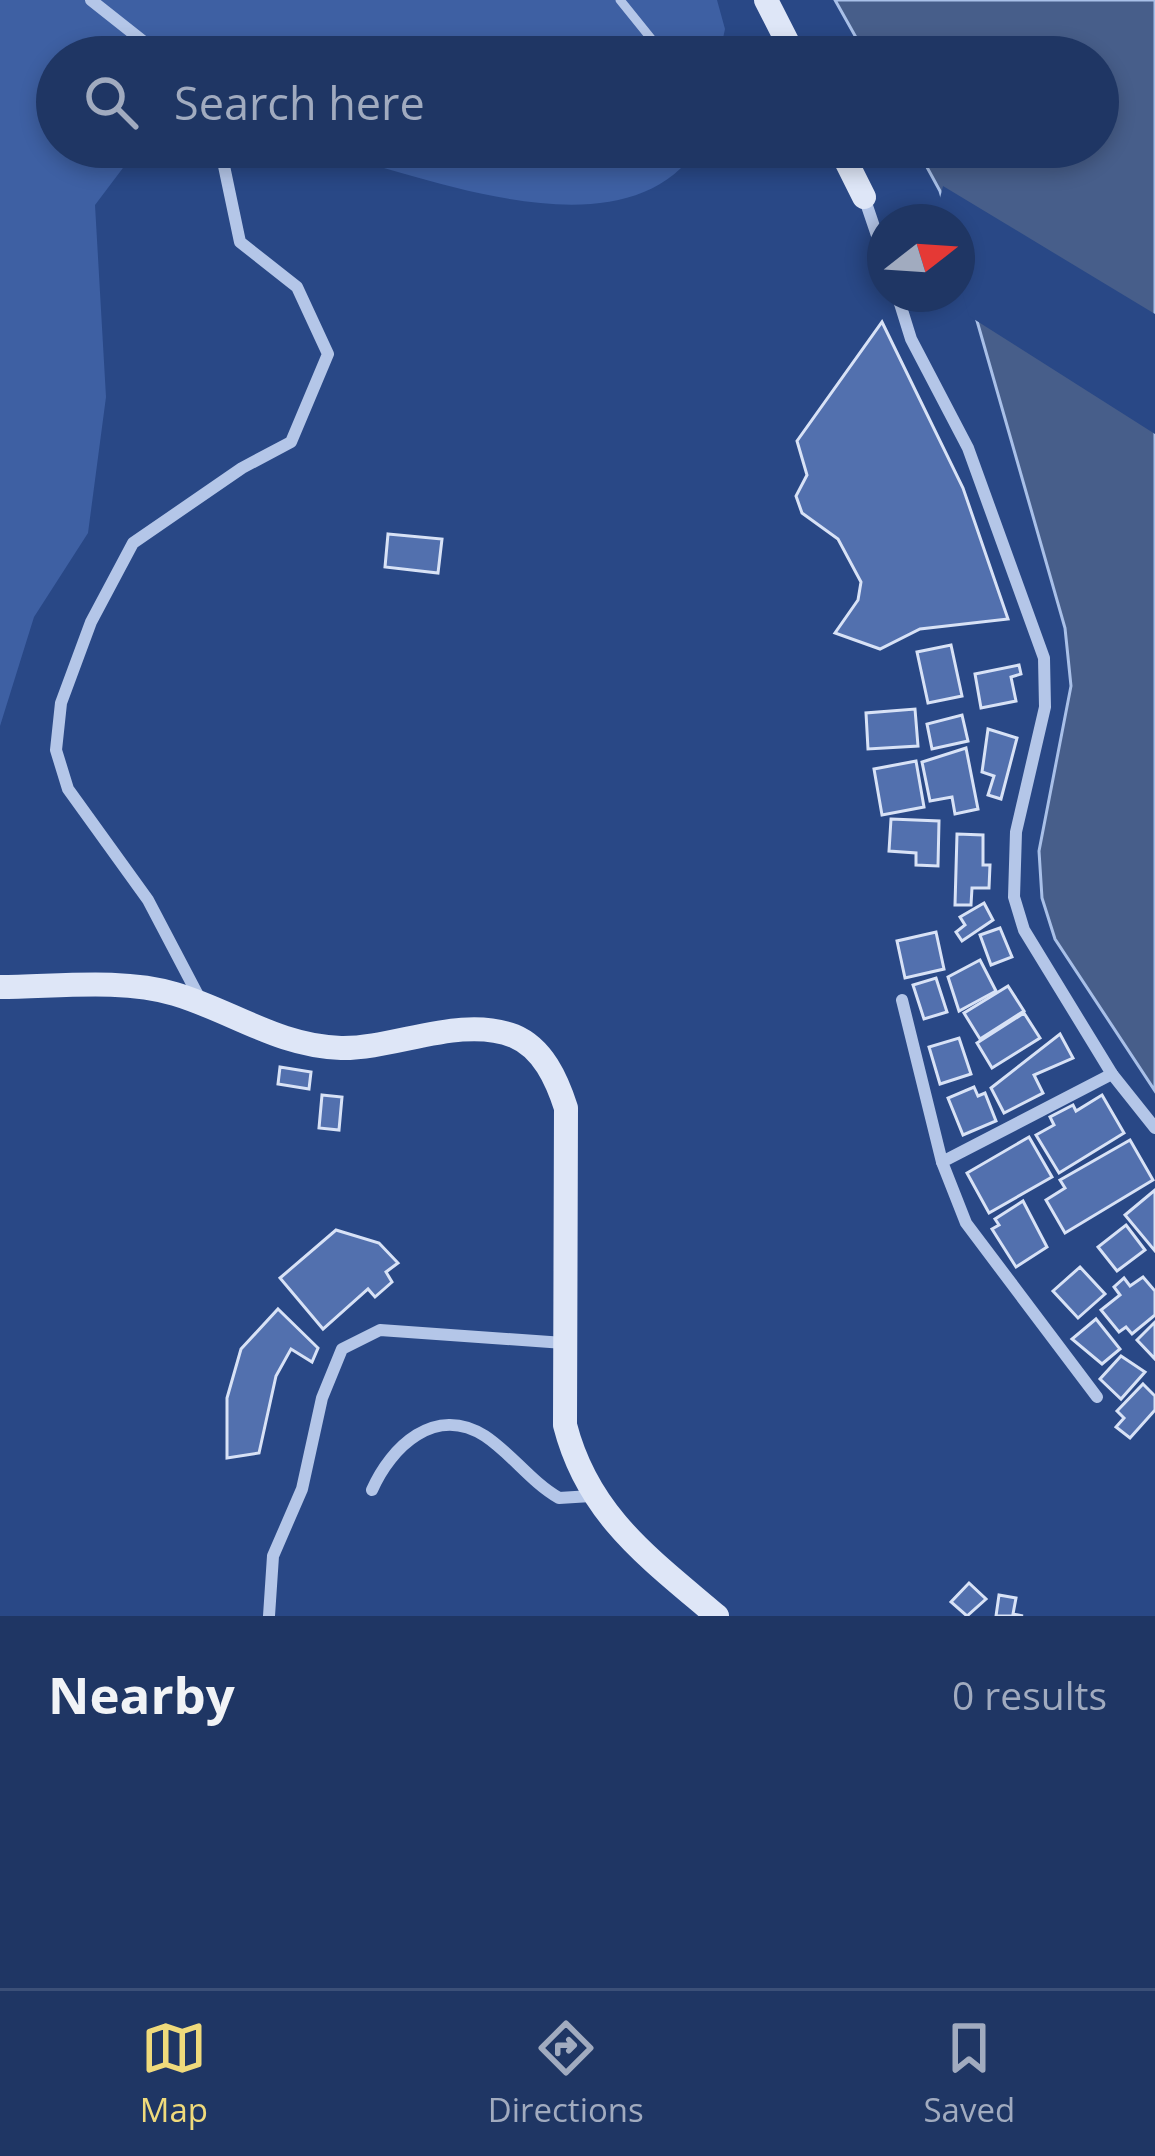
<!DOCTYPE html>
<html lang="en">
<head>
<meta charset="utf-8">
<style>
	:root { --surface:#1f3664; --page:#2c416d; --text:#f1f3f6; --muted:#a1abbf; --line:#3c5078; --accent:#efda7b }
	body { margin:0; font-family:"Open Sans",sans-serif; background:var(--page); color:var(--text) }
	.compass { position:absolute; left:867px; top:204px; width:108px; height:108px; border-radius:50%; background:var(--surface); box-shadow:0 6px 18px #0003; rotate:73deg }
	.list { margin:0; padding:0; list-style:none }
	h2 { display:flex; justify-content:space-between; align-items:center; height:156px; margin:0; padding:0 48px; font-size:51px }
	h2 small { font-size:39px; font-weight:400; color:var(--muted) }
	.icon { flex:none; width:66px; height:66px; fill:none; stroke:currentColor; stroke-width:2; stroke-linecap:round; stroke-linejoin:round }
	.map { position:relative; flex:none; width:1155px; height:1616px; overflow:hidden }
	.search { position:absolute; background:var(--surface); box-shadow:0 6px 18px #0003; left:36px; right:36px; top:36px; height:132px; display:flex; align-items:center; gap:30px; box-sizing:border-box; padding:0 42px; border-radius:66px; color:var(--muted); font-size:45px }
	.sheet { height:372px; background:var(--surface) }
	nav { display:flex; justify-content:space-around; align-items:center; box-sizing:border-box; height:168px; border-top:3px solid var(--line); background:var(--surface); font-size:33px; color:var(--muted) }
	nav a { display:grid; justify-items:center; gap:6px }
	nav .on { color:var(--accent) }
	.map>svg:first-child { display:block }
	.green { fill:#3e60a3 }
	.water { fill:#475e8a; stroke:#a9c0e8; stroke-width:3 }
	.pier { fill:#294886 }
	.building { fill:#5270ae; stroke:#d8e2f6; stroke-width:3 }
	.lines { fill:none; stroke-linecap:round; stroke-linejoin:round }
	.lane { stroke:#b4c6e8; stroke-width:9 }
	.street { stroke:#b4c6e8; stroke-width:12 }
	.secondary { stroke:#dee6f7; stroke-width:24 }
</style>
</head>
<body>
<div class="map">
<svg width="1155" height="1616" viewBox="0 0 1155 1616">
	<rect width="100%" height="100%" fill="#294886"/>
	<g class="green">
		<polygon points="0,0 717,0 725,29 719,57 57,57 57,147 149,147 135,152 95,205 106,397 88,533 34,617 0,726"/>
		<path d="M305,147h394c-80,118 -286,22 -394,0z"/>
	</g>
	<polygon class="water" points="835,0 1155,0 1155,1091 1055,939 1042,898 1039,851 1071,686 1065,628 957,251 957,222 949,222 940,191 916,147 1098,147 1098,57 867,57"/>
	<polygon class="pier" points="943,186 1155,314 1155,434 969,316 957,274 957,222 943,222 938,206"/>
	<g class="building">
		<polygon points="882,322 963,488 1008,619 920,629 880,649 835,633 858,600 861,582 838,539 802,513 796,496 807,475 797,441"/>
		<polygon points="388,534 442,539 438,573 385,567"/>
		<polygon points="951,645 962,696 928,703 917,652"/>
		<polygon points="1019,665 1021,674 1011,677 1016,701 981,708 975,674"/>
		<polygon points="915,709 918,746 868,749 866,713"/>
		<polygon points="962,715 968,741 932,749 927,724"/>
		<polygon points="988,729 1017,738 1001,799 988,795 994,776 982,772"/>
		<polygon points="966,748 978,809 955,814 952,797 930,801 922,762"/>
		<polygon points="916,761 924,807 882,815 874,769"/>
		<polygon points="891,819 939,821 938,866 916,865 916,853 889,851"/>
		<polygon points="957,834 983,835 983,865 990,865 989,888 972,888 971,905 955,905"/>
		<polygon points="984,903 993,920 962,941 956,932 965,925 960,917"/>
		<polygon points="1000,928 1012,957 991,965 980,935"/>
		<polygon points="936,932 944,969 905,978 897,941"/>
		<polygon points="980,960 996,991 959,1011 948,977"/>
		<polygon points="936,978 947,1012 924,1019 913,985"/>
		<polygon points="1008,986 1024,1011 980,1039 964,1013"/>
		<polygon points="1024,1013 1040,1038 992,1068 977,1043"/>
		<polygon points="1060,1034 1073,1058 1034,1075 1043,1093 1004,1113 991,1088"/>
		<polygon points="959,1038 971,1074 940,1084 929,1047"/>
		<polygon points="280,1067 311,1072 309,1089 278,1084"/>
		<polygon points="974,1087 978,1096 985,1093 996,1121 963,1135 948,1098"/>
		<polygon points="322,1095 342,1097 339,1130 319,1128"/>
		<polygon points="1102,1095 1124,1133 1059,1173 1036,1135 1054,1125 1050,1117 1073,1105 1076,1111"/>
		<polygon points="1029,1137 1052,1177 989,1213 967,1173"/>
		<polygon points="1130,1140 1153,1180 1065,1233 1046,1200 1065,1188 1060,1180"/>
		<polygon points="1155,1190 1155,1251 1125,1215"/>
		<polygon points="1023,1201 1047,1247 1016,1267 992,1229 999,1225 995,1219"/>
		<polygon points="1126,1225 1145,1250 1117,1271 1098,1247"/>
		<polygon points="336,1230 379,1243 398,1263 386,1272 392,1282 375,1297 368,1289 323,1329 280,1278"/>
		<polygon points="1080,1267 1105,1294 1078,1318 1053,1291"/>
		<polygon points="1143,1277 1155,1291 1155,1315 1132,1334 1126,1327 1119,1332 1101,1310 1120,1295 1114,1287 1124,1278 1130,1286"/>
		<polygon points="278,1309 318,1348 312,1362 291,1349 276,1376 259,1453 227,1458 227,1398 241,1349"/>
		<polygon points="1096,1319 1120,1349 1102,1364 1072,1339"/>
		<polygon points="1155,1322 1155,1359 1137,1340"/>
		<polygon points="1121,1356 1145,1372 1121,1399 1100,1379"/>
		<polygon points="1143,1384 1155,1396 1155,1410 1130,1438 1116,1427 1124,1418 1117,1411"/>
		<polygon points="969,1583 986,1599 967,1616 951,1602"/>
		<polygon points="999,1595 1016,1598 1013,1614 1023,1616 996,1616"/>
	</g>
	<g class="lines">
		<g class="lane">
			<polyline points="620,0 666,57"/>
			<polyline points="814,147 839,164"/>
		</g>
		<g class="street">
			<polyline points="91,0 163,57"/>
			<polyline points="864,197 885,259"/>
			<polyline points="897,294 911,339 968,448 1044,658 1045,707 1016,832 1014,897 1024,930 1112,1074 1155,1128"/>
			<polyline points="200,999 148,900 68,789 56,750 61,703 91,622 133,543 242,468 291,442 328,354 297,287 240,242 220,147"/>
			<polyline points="902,1000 942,1162"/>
			<polyline points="1097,1397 966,1223 942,1162 1112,1074"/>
			<path d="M372,1490c19,-43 63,-86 113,-54 27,18 46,46 74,62l32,-2"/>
			<polyline points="269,1616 273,1556 302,1489 322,1398 342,1349 380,1330 564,1343"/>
		</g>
		<g class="secondary">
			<polyline points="766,0 795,57"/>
			<polyline points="839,147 864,197"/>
			<path d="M0,987c55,0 121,-9 175,7 57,17 103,52 166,54 54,1 120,-33 173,-12 29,12 43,44 52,72l-1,317c23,90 84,133 152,191"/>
		</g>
	</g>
</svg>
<svg class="compass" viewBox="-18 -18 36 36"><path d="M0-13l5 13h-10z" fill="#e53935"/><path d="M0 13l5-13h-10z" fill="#a1abbf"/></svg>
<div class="search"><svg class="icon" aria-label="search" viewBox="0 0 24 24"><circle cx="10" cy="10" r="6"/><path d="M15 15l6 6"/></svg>Search here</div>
</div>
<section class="sheet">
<h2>Nearby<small>0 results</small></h2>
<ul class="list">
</ul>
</section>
<nav>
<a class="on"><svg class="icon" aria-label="map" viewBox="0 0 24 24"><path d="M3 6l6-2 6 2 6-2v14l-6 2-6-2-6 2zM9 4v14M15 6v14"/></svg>Map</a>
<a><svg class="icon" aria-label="directions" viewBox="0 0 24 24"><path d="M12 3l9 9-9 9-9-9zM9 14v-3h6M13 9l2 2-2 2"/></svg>Directions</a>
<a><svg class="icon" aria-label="saved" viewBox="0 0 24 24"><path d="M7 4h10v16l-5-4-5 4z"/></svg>Saved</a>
</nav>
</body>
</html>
